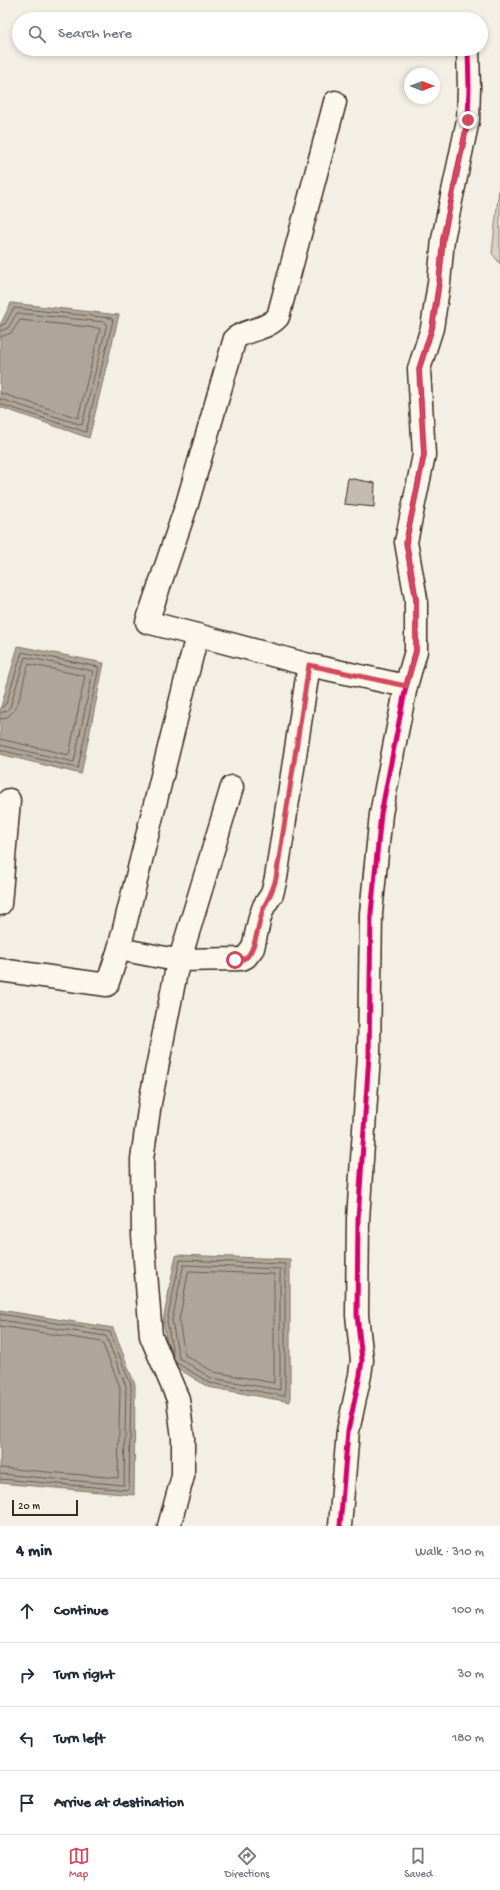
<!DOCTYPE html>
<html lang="en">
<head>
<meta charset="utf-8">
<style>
	:root { --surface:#fff; --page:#f2f2f3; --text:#1f2937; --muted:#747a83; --line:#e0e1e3; --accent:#d1495b }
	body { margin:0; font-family:"Gochi Hand",sans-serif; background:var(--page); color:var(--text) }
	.compass { position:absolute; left:404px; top:68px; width:36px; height:36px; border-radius:50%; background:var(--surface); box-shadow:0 2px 6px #0003; rotate:90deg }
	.scale { position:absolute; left:12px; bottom:10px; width:66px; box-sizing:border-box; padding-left:4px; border:2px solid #3b2a1e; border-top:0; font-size:11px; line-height:14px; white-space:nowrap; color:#3b2a1e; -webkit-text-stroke:3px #fbf7ec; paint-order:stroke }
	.stop { position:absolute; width:12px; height:12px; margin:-9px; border:3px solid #d1495b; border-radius:50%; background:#fff }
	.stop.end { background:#d1495b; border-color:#fff; box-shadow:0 1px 4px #0008 }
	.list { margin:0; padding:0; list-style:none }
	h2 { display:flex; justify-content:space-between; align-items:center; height:52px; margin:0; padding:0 16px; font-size:17px }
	h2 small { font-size:13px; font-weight:400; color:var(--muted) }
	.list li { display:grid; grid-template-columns:26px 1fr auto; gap:12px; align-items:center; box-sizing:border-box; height:64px; padding:0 16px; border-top:1px solid var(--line) }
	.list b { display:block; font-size:15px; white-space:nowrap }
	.list em { font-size:13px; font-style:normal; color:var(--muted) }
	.icon { flex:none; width:22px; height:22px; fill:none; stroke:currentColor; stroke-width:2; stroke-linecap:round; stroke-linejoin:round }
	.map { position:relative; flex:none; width:500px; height:1526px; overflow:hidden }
	.search { position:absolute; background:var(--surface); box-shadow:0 2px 6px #0003; left:12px; right:12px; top:12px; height:44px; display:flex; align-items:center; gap:10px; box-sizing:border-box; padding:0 14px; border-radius:22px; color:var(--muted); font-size:15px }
	.sheet { height:308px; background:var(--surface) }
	nav { display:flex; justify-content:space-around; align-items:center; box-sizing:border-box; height:56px; border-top:1px solid var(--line); background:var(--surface); font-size:11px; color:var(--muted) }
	nav a { display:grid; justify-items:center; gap:2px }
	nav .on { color:var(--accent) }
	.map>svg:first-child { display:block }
	.green { fill:#d8d1c6; stroke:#8a7e72 }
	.water { fill:#afa69a; stroke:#817468 }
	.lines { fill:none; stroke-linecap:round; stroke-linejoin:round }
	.shore { stroke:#695c50; stroke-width:1 }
	.building { fill:#c3bbb0; stroke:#3b2a1e }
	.street-casing { stroke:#3b2a1e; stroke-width:25 }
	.street { stroke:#fbf7ec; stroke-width:22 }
	.cycleway-casing { stroke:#fbf7ec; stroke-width:8 }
	.cycleway { stroke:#d6006c; stroke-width:5 }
	.route { stroke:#d1495b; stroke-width:5 }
</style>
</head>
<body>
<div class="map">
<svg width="500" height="1526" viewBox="0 0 500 1526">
	<rect width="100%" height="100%" fill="#f3efe4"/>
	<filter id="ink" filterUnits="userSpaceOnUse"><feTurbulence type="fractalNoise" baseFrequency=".025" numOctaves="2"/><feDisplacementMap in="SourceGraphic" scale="8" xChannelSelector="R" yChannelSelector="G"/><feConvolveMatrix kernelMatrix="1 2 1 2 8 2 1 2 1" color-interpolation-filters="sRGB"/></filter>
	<g filter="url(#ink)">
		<polygon class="green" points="500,179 500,264 492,253"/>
		<g class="water">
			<polygon points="11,303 119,315 89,438 0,407 0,325"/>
			<polygon points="18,646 104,663 81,774 0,754 0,710"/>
			<polygon points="176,1255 290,1259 290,1402 208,1387 171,1364 163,1321"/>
			<polygon points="0,1310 113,1328 135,1385 134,1495 0,1483"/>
		</g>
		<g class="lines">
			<g class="shore">
				<polyline points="0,326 5,324 14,308 111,318 113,320 86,432 0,404"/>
				<polyline points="0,331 8,328 17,313 105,322 107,324 82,425 0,399"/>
				<polyline points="0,337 11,333 20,320 98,328 100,329 78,418 0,393"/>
				<polyline points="0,708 6,704 22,652 99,667 78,768 0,750"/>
				<polyline points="0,713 6,711 10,707 25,657 93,671 74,762 0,745"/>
				<path d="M0,719c22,-1 21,-39 29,-55l56,12 -16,79 -69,-16"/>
				<polygon points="184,1265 280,1269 280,1390 211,1378 179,1358 172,1321"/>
				<polygon points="189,1271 274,1274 274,1383 214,1372 185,1355 179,1321"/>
				<polyline points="0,1314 110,1332 131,1385 129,1490 0,1479"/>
				<polyline points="0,1320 106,1336 126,1386 124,1485 0,1474"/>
				<polyline points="0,1326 102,1342 120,1387 118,1478 0,1468"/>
				<polyline points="174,1360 167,1321 180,1260 285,1264 285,1396 210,1383 175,1362"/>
			</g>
		</g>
		<polygon class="building" points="348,478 375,483 374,507 344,504"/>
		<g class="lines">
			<defs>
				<g id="street">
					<polyline points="197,635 309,665 406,686"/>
					<polyline points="0,904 9,800"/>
					<polyline points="119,949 176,960 242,959 246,957 253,948 260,917 264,906 272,894 276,878 309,665"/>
					<path d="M0,970l107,15 12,-36 78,-314 -50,-13 40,-118 48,-166c14,-9 31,-8 43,-21l57,-215"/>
					<polyline points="169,1526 183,1476 183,1438 178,1399 151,1336 143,1235 142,1159 150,1103 176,972 232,787"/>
					<polyline points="340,1526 348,1431 360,1375 362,1360 357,1315 358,1219 369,1055 371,913 381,814 386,788 406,686 416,651 416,599 406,542 424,455 419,369 432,328 439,283 443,239 468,120 469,88 468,49"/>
				</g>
			</defs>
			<use href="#street" class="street-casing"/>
			<use href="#street" class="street"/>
			<defs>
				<polyline id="cycleway" points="340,1526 348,1431 360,1375 362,1360 357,1315 358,1219 369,1055 371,913 381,814 386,788 406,686 416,651 416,599 406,542 424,455 419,369 432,328 439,283 443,239 468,120 469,88 468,49"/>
			</defs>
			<use href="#cycleway" class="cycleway-casing"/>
			<use href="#cycleway" class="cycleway"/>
		</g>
	</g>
	<g class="lines" filter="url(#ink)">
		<path class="route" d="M235,960c4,0 8,0 12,-3 10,-11 11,-36 17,-50 6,-12 9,-16 12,-29l33,-213 97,21 10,-35v-52l-10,-57 18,-87 -5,-86 13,-41 7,-45 4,-44 25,-119"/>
	</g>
</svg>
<svg class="compass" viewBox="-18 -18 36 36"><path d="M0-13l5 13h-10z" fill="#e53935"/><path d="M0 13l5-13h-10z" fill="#747a83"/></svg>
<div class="scale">20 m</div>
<div class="stop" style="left:235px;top:960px"></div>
<div class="stop end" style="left:468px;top:120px"></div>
<div class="search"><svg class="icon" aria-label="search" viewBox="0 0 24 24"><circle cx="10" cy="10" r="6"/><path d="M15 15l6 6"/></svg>Search here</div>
</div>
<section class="sheet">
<h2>4 min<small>Walk · 310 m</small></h2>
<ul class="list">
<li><svg class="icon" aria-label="ahead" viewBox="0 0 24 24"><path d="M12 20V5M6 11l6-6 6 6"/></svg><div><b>Continue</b></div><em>100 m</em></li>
<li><svg class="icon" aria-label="right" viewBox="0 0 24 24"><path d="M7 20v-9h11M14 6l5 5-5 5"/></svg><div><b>Turn right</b></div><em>30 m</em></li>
<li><svg class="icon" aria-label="left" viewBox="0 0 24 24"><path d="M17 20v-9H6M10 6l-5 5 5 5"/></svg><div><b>Turn left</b></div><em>180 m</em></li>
<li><svg class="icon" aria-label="arrive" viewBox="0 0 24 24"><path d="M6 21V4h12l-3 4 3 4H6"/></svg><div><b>Arrive at destination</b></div></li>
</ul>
</section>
<nav>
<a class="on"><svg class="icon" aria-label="map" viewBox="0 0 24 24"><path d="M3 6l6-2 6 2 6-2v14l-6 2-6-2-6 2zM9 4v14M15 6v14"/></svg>Map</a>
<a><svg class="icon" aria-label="directions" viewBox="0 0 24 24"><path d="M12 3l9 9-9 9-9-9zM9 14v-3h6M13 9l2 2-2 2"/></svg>Directions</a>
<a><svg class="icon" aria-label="saved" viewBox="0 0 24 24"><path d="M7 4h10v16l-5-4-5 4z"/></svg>Saved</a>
</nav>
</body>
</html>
